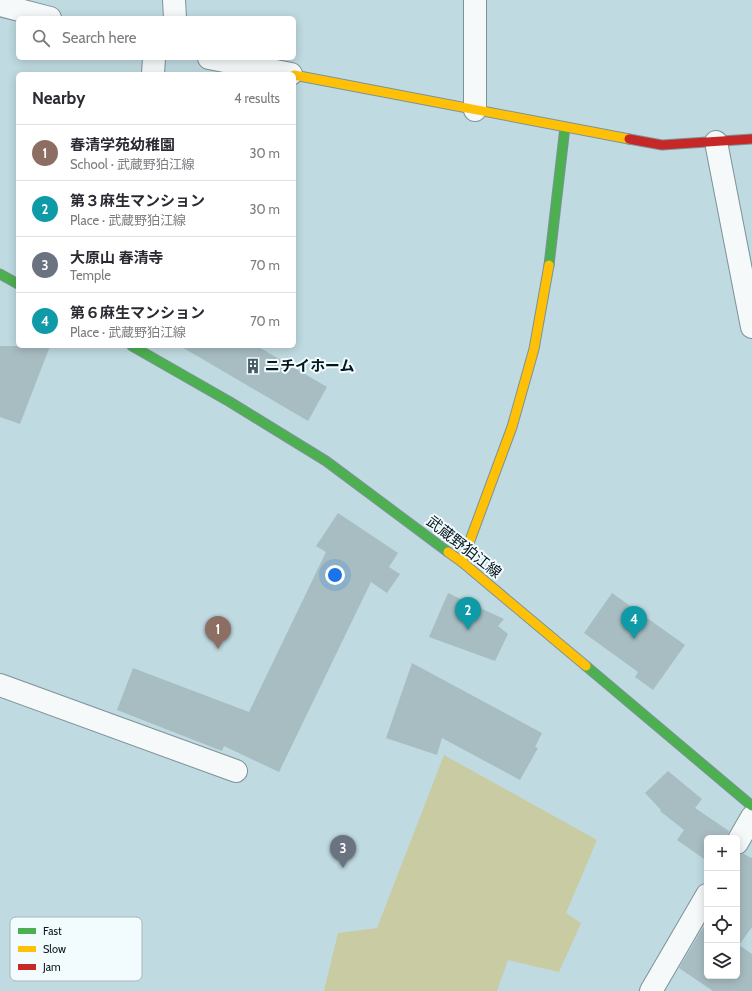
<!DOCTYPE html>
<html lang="en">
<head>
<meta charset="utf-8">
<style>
	:root { --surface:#fff; --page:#f7f7f7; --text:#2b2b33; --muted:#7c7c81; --line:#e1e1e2; --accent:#475c62 }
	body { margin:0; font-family:Cabin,"Noto Sans JP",sans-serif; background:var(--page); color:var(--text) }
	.controls { position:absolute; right:12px; bottom:12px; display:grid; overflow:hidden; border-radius:6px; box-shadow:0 2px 10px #0003 }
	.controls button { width:36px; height:36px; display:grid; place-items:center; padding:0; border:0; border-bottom:1px solid var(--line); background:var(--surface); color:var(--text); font:20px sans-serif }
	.you { position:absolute; left:335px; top:575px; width:14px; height:14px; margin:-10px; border:3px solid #fff; border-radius:50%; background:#1a73e8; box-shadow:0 0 0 6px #1a73e833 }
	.badge { display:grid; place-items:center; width:26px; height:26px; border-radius:50%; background:var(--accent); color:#fff; font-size:13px; font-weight:700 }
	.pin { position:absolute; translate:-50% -33px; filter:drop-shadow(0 1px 2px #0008) }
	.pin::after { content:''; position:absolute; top:21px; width:14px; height:12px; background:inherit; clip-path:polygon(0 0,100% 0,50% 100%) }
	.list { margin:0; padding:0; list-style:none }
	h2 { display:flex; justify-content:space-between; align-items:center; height:52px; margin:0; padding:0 16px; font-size:17px }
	h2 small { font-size:13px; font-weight:400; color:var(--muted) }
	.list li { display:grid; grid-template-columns:26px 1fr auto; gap:12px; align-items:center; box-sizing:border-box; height:56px; padding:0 16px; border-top:1px solid var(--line) }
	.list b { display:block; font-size:15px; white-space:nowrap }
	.list p { margin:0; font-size:13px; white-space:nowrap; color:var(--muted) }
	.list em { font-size:13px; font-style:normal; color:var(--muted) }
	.icon { flex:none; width:22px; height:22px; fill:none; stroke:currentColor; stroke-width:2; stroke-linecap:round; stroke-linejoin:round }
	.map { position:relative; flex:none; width:752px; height:991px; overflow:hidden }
	.search { position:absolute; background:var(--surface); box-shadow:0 2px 10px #0003; left:16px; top:16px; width:280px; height:44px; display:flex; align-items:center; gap:10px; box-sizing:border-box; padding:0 14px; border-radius:6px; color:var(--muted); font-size:15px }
	.panel { position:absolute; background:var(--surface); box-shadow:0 2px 10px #0003; left:16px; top:72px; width:280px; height:276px; border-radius:6px }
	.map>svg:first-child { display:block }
	.green { fill:#c9cba2 }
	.building { fill:#a8bdc2 }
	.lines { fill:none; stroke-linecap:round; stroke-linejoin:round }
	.street-casing { stroke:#7d9297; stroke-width:24 }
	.fast-casing { stroke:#7d9297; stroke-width:11 }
	.slow-casing { stroke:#7d9297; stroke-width:11 }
	.jam-casing { stroke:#7d9297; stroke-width:11 }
	.street { stroke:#f5f9fa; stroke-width:22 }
	.fast { stroke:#4caf50; stroke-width:9 }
	.slow { stroke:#ffc107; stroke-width:9 }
	.jam { stroke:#c62828; stroke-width:9 }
	.labels { text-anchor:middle; stroke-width:4; stroke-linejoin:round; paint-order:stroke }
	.poi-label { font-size:15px; font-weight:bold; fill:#06181d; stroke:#f2fbfe; text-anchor:start }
	.street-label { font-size:15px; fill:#06181d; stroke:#f2fbfe }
	.key { fill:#f2fbfe; stroke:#abb7ba; stroke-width:1 }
	.key-label { font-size:11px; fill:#06181d }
</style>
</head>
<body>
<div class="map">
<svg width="752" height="991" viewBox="0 0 752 991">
	<rect width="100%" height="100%" fill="#bfdae1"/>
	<polygon class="green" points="444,755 597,840 566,913 581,923 559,972 508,960 497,991 324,991 338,933 377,928"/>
	<g class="building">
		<polygon points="0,346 50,346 20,424 0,417"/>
		<polygon points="180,346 257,346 327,387 308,421"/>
		<polygon points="338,513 398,553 389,567 400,574 387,593 371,582 279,772 224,746 222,751 117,710 133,668 249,712 326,552 316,546"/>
		<polygon points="448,593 504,619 498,626 508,634 495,661 429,637"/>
		<polygon points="612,593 685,645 653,690 635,677 638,672 584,633"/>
		<polygon points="412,663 542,733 535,747 538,748 520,780 442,738 437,755 386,738"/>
		<polygon points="668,771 702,799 695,808 729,831 726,838 707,838 707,861 677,840 684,830 660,811 661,810 645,793"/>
		<polygon points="744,854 751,858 752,857 752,927 739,945 752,954 752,991 713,991 679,968 699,934 707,922 707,976 737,976 737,855"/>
	</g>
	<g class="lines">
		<defs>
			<g id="street">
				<polyline points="174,0 175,18"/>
				<polyline points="475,0 475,110"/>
				<polyline points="0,5 50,18"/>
				<polyline points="209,58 291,74"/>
				<polyline points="153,74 154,58"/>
				<polyline points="716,142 752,327"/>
				<polyline points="0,685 236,771"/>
				<polyline points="737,843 752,817"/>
				<polyline points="651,991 707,895"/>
			</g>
			<g id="fast">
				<polyline points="549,265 565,127"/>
				<polyline points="0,274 18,284"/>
				<polyline points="132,346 230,402 326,461 448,552"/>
				<polyline points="586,666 752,806"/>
			</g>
			<g id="slow">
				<polyline points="294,75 629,139"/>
				<polyline points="448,552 462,562 586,666"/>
				<polyline points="462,562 512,427 534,349 549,265"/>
			</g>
			<polyline id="jam" points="629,139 662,145 752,139"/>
		</defs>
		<use href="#street" class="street-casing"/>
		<use href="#fast" class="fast-casing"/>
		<use href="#slow" class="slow-casing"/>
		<use href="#jam" class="jam-casing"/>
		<use href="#street" class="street"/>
		<use href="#fast" class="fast"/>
		<use href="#slow" class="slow"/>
		<use href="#jam" class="jam"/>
	</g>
	<defs>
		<symbol id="building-bare" viewBox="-9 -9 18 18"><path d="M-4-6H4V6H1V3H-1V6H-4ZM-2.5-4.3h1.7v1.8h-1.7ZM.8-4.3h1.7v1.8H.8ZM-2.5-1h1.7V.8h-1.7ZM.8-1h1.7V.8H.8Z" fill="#475c62" stroke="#f2fbfe" stroke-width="2.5" paint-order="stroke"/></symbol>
	</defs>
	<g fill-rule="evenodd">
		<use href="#building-bare" x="242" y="355" width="22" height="22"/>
	</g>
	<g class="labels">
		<g class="poi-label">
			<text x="265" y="371">ニチイホーム</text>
		</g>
		<g class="street-label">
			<text transform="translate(464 547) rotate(38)" y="5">武蔵野狛江線</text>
		</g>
	</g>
	<rect x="10" y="917" width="132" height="64" rx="6" class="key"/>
	<rect x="18" y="928" width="18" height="6" fill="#4caf50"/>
	<rect x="18" y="946" width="18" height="6" fill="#ffc107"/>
	<rect x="18" y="964" width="18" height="6" fill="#c62828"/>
	<g class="key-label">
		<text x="43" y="935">Fast</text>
		<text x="43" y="953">Slow</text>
		<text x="43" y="971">Jam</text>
	</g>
</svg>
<div class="controls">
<button>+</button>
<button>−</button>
<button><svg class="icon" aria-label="locate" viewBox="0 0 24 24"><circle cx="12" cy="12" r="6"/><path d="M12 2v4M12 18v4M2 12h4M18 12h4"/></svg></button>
<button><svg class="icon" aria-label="layers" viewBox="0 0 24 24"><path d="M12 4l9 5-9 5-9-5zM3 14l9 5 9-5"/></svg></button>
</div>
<div class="you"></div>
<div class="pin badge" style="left:218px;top:649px;background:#8d6e63">1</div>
<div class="pin badge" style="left:468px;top:630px;background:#0f9aa8">2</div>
<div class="pin badge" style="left:343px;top:868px;background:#6b7280">3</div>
<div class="pin badge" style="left:634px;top:639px;background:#0f9aa8">4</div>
<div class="search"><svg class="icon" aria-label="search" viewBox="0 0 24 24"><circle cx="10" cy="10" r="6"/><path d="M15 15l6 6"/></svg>Search here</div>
<section class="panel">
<h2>Nearby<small>4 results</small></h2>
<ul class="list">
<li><span class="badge" style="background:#8d6e63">1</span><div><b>春清学苑幼稚園</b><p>School · 武蔵野狛江線</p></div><em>30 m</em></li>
<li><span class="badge" style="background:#0f9aa8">2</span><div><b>第３麻生マンション</b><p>Place · 武蔵野狛江線</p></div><em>30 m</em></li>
<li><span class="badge" style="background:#6b7280">3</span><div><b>大原山 春清寺</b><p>Temple</p></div><em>70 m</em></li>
<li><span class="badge" style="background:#0f9aa8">4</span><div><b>第６麻生マンション</b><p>Place · 武蔵野狛江線</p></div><em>70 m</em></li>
</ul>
</section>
</div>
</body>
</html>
